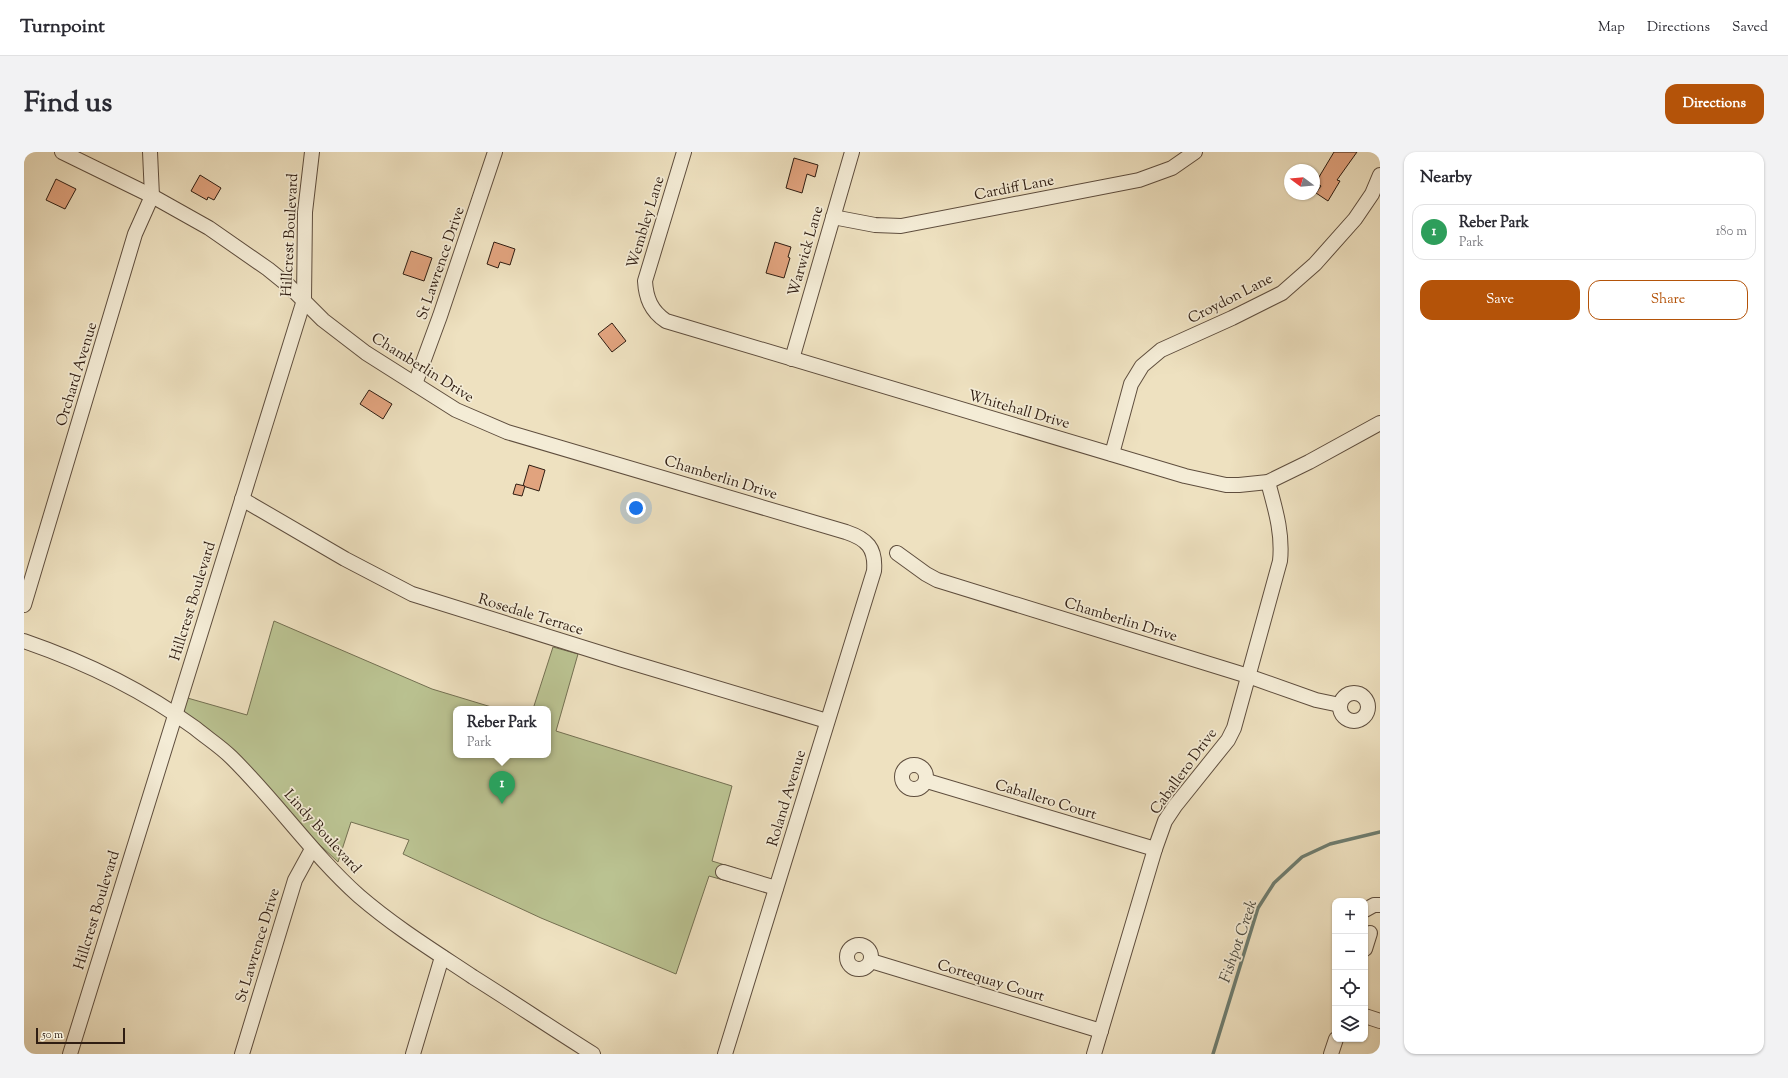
<!DOCTYPE html>
<html lang="en">
<head>
<meta charset="utf-8">
<style>
	:root { --surface:#fff; --page:#f2f2f3; --text:#2b2b33; --muted:#7c7c81; --line:#e1e1e2; --accent:#b45309 }
	body { margin:0; font-family:"Sorts Mill Goudy",serif; background:var(--page); color:var(--text) }
	.controls { position:absolute; right:12px; bottom:12px; display:grid; overflow:hidden; border-radius:8px; box-shadow:0 1px 3px #0004 }
	.controls button { width:36px; height:36px; display:grid; place-items:center; padding:0; border:0; border-bottom:1px solid var(--line); background:var(--surface); color:var(--text); font:20px sans-serif }
	.compass { position:absolute; left:1260px; top:12px; width:36px; height:36px; border-radius:50%; background:var(--surface); box-shadow:0 1px 3px #0004; rotate:286deg }
	.scale { position:absolute; left:12px; bottom:10px; width:89px; box-sizing:border-box; padding-left:4px; border:2px solid #2f1d12; border-top:0; font-size:11px; line-height:14px; white-space:nowrap; color:#2f1d12; -webkit-text-stroke:3px #f4ecd6; paint-order:stroke }
	.you { position:absolute; left:612px; top:356px; width:14px; height:14px; margin:-10px; border:3px solid #fff; border-radius:50%; background:#1a73e8; box-shadow:0 0 0 6px #1a73e833 }
	.badge { display:grid; place-items:center; width:26px; height:26px; border-radius:50%; background:var(--accent); color:#fff; font-size:13px; font-weight:700 }
	.pin { position:absolute; translate:-50% -33px; filter:drop-shadow(0 1px 2px #0008) }
	.pin::after { content:''; position:absolute; top:21px; width:14px; height:12px; background:inherit; clip-path:polygon(0 0,100% 0,50% 100%) }
	.popup { position:absolute; left:429px; top:554px; width:98px; height:52px; box-sizing:border-box; display:grid; place-content:center; border-radius:8px; background:var(--surface); filter:drop-shadow(0 1px 3px #0005); font-size:13px; white-space:nowrap; color:var(--muted) }
	.popup b { font-size:15px; color:var(--text) }
	.popup::after { content:''; position:absolute; left:50%; top:100%; margin-left:-8px; border:8px solid transparent; border-top-color:var(--surface) }
	.list { margin:0; padding:0; list-style:none }
	h2 { display:flex; justify-content:space-between; align-items:center; height:52px; margin:0; padding:0 16px; font-size:17px }
	h2 small { font-size:13px; font-weight:400; color:var(--muted) }
	.list li { display:grid; grid-template-columns:26px 1fr auto; gap:12px; align-items:center; box-sizing:border-box; height:56px; margin:0 8px 8px; padding:0 8px; border:1px solid var(--line); border-radius:12px }
	.list b { display:block; font-size:15px; white-space:nowrap }
	.list p { margin:0; font-size:13px; white-space:nowrap; color:var(--muted) }
	.list em { font-size:13px; font-style:normal; color:var(--muted) }
	.actions { display:flex; gap:8px; padding:12px 16px }
	.actions a { flex:1; padding:9px 0; border:1px solid var(--accent); border-radius:12px; text-align:center; font-size:14px; color:var(--accent) }
	.actions .main { background:var(--accent); color:#fff }
	.icon { flex:none; width:22px; height:22px; fill:none; stroke:currentColor; stroke-width:2; stroke-linecap:round; stroke-linejoin:round }
	.map { position:relative; flex:none; width:1356px; height:902px; overflow:hidden; border-radius:12px }
	header { display:flex; align-items:center; gap:24px; box-sizing:border-box; height:56px; padding:0 20px; background:var(--surface); border-bottom:1px solid var(--line) }
	header strong { font-size:19px }
	nav { display:flex; gap:22px; margin-inline-start:auto; font-size:14px }
	.intro { display:flex; align-items:center; justify-content:space-between; box-sizing:border-box; height:96px; padding:0 24px }
	h1 { margin:0; font-size:28px }
	.button { padding:10px 18px; border-radius:12px; background:var(--accent); color:#fff; font-size:14px; font-weight:700 }
	main { display:flex; gap:24px; padding:0 24px }
	aside { flex:1; background:var(--surface); border-radius:12px; box-shadow:0 1px 3px #0004 }
	.map>svg:first-child { display:block }
	.green { fill:#bac291; stroke:#747052 }
	.lines { fill:none; stroke-linecap:round; stroke-linejoin:round }
	.stream { stroke:#6f7e71; stroke-width:3.5 }
	.building { fill:#e1a37e; stroke:#2f1d12 }
	.street-casing { stroke:#5f4e3e; stroke-width:16 }
	.street { stroke:#f4ecd6; stroke-width:14 }
	.labels { text-anchor:middle; stroke-width:3.5; stroke-linejoin:round; paint-order:stroke }
	.street-label { font-size:15px; fill:#2f1d12; stroke:#f4ecd6 }
	.water-label { font-size:16px; font-style:italic; fill:#4f4d41; stroke:#f4ecd6 }
</style>
</head>
<body>
<header>
<strong>Turnpoint</strong>
<nav><a>Map</a><a>Directions</a><a>Saved</a></nav>
</header>
<div class="intro"><h1>Find us</h1><a class="button">Directions</a></div>
<main>
<div class="map">
<svg width="1356" height="902" viewBox="0 0 1356 902">
	<rect width="100%" height="100%" fill="#eee1c0"/>
	<filter id="stains"><feTurbulence type="fractalNoise" baseFrequency=".005" numOctaves="4"/><feColorMatrix values="0 0 0 0 .2 0 0 0 0 .09 0 0 0 0 .02 0 0 0 .5 -.17"/></filter>
	<radialGradient id="worn" r=".72"><stop offset=".6" stop-color="#630" stop-opacity="0"/><stop offset="1" stop-color="#630" stop-opacity=".3"/></radialGradient>
	<polygon class="green" points="250,469 408,537 474,557 432,557 432,603 524,603 524,557 509,557 529,495 554,502 532,579 708,634 688,709 714,717 710,731 685,724 652,822 517,766 379,702 385,688 327,670 314,710 152,558 160,545 223,563"/>
	<g class="lines">
		<polyline class="stream" points="1189,902 1234,756 1250,731 1278,705 1306,692 1356,680"/>
	</g>
	<g class="building">
		<polygon points="1310,0 1333,0 1313,28 1316,29 1304,49 1292,41 1297,34 1292,30"/>
		<polygon points="770,6 794,13 791,25 783,22 778,41 762,36"/>
		<polygon points="176,23 197,36 190,48 184,45 183,48 167,39"/>
		<polygon points="32,27 52,37 41,57 22,48"/>
		<polygon points="470,90 491,97 486,113 476,110 474,116 463,112"/>
		<polygon points="751,90 767,95 764,105 766,106 760,126 742,121"/>
		<polygon points="387,99 408,106 400,129 379,122"/>
		<polygon points="588,171 602,189 588,200 574,182"/>
		<polygon points="345,238 368,252 359,267 336,252"/>
		<polygon points="505,313 521,318 515,339 499,334"/>
		<polygon points="492,332 501,334 498,344 489,342"/>
	</g>
	<g class="lines">
		<defs>
			<g id="street">
				<path d="M38,0l90,44 57,32 59,41 21,17 34,34 43,33 90,57 51,22 339,100c21,7 30,16 28,39l-149,483"/>
				<path d="M660,0l-39,129c1,17 6,30 21,40l519,155 41,9h13l29,-3 41,-20 71,-39"/>
				<polyline points="809,65 851,73 877,74 1115,28 1148,16 1171,0"/>
				<polyline points="768,207 828,0"/>
				<polyline points="391,232 416,164 471,0"/>
				<polyline points="1088,302 1107,232 1118,214 1137,198 1208,166 1258,141 1291,112 1331,67 1348,42 1356,23"/>
				<polyline points="218,347 321,407 388,442 599,508 803,569"/>
				<polyline points="873,401 902,422 913,428 1224,524 1292,548 1316,553"/>
				<polyline points="0,453 111,82 128,44 126,0"/>
				<path d="M0,489c61,21 119,49 171,87 12,10 25,18 36,29 45,44 81,97 128,139 36,31 75,55 114,81 40,25 80,52 120,77"/>
				<circle cx="1330" cy="555" r="14"/>
				<circle cx="890" cy="625" r="12"/>
				<polyline points="903,629 1131,697"/>
				<polyline points="699,720 752,736"/>
				<polyline points="1341,758 1350,753 1356,753"/>
				<circle cx="835" cy="805" r="12"/>
				<polyline points="1341,797 1346,781"/>
				<polyline points="847,809 1077,879"/>
				<polyline points="1341,864 1356,869"/>
				<polyline points="46,902 280,148 281,60 288,0"/>
				<polyline points="218,902 271,728 288,697"/>
				<polyline points="389,902 418,805"/>
				<path d="M1070,902l61,-205 10,-28 10,-15 53,-66 6,-12 46,-167c3,-28 -5,-53 -12,-79"/>
				<polyline points="1307,902 1312,887"/>
			</g>
		</defs>
		<use href="#street" class="street-casing"/>
		<use href="#street" class="street"/>
	</g>
	<g class="labels">
		<g class="street-label">
			<text transform="translate(990 35) rotate(-11)" y="5">Cardiff Lane</text>
			<text transform="translate(621 70) rotate(-73)" y="5">Wembley Lane</text>
			<text transform="translate(265 83) rotate(-87)" y="5">Hillcrest Boulevard</text>
			<text transform="translate(781 99) rotate(-74)" y="5">Warwick Lane</text>
			<text transform="translate(416 111) rotate(-71)" y="5">St Lawrence Drive</text>
			<text transform="translate(1206 146) rotate(-27)" y="5">Croydon Lane</text>
			<text transform="translate(399 215) rotate(32)" y="5">Chamberlin Drive</text>
			<text transform="translate(52 222) rotate(-73)" y="5">Orchard Avenue</text>
			<text transform="translate(995 257) rotate(16)" y="5">Whitehall Drive</text>
			<text transform="translate(697 325) rotate(17)" y="5">Chamberlin Drive</text>
			<text transform="translate(168 449) rotate(-73)" y="5">Hillcrest Boulevard</text>
			<text transform="translate(507 462) rotate(17)" y="5">Rosedale Terrace</text>
			<text transform="translate(1097 467) rotate(17)" y="5">Chamberlin Drive</text>
			<text transform="translate(1159 619) rotate(-54)" y="5">Caballero Drive</text>
			<text transform="translate(762 646) rotate(-73)" y="5">Roland Avenue</text>
			<text transform="translate(1022 647) rotate(17)" y="5">Caballero Court</text>
			<text transform="translate(299 679) rotate(48)" y="5">Lindy Boulevard</text>
			<text transform="translate(72 758) rotate(-73)" y="5">Hillcrest Boulevard</text>
			<text transform="translate(233 793) rotate(-73)" y="5">St Lawrence Drive</text>
			<text transform="translate(967 828) rotate(17)" y="5">Cortequay Court</text>
		</g>
		<g class="water-label">
			<text transform="translate(1213 789) rotate(-71)" y="6">Fishpot Creek</text>
		</g>
	</g>
	<rect width="100%" height="100%" filter="url(#stains)"/>
	<rect width="100%" height="100%" fill="url(#worn)"/>
</svg>
<div class="controls">
<button>+</button>
<button>−</button>
<button><svg class="icon" aria-label="locate" viewBox="0 0 24 24"><circle cx="12" cy="12" r="6"/><path d="M12 2v4M12 18v4M2 12h4M18 12h4"/></svg></button>
<button><svg class="icon" aria-label="layers" viewBox="0 0 24 24"><path d="M12 4l9 5-9 5-9-5zM3 14l9 5 9-5"/></svg></button>
</div>
<svg class="compass" viewBox="-18 -18 36 36"><path d="M0-13l5 13h-10z" fill="#e53935"/><path d="M0 13l5-13h-10z" fill="#7c7c81"/></svg>
<div class="scale">50 m</div>
<div class="you"></div>
<div class="pin badge" style="left:478px;top:652px;background:#2e9e5b">1</div>
<div class="popup"><b>Reber Park</b>Park</div>
</div>
<aside>
<h2>Nearby<small></small></h2>
<ul class="list">
<li><span class="badge" style="background:#2e9e5b">1</span><div><b>Reber Park</b><p>Park</p></div><em>180 m</em></li>
</ul>
<div class="actions"><a class="main">Save</a><a>Share</a></div>
</aside>
</main>
</body>
</html>
